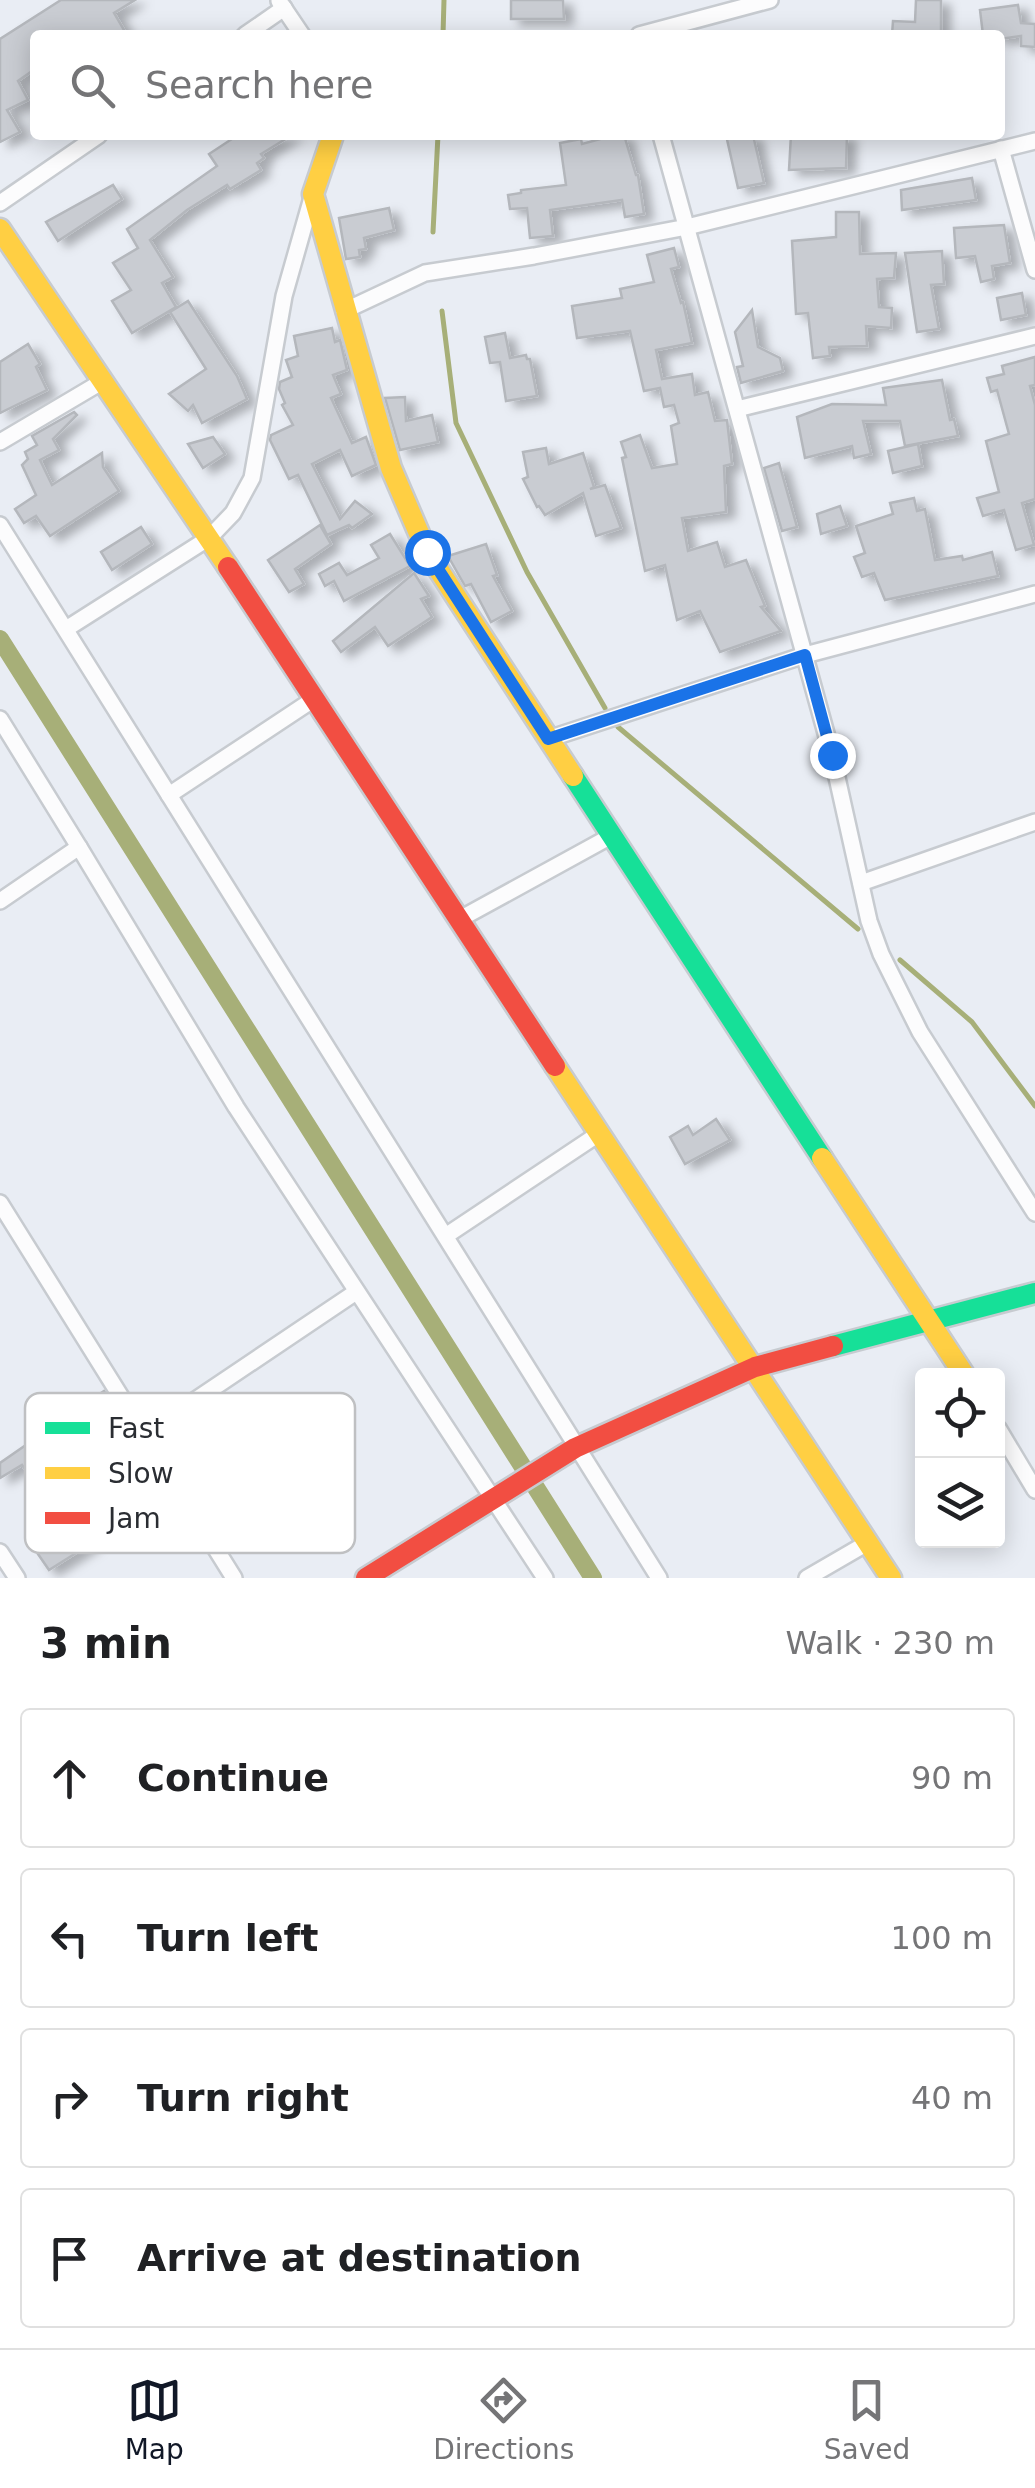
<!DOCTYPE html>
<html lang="en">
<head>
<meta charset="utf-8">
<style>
	:root { --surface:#fff; --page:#f6f6f6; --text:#202124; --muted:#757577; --line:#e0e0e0; --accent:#111827 }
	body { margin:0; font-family:"DejaVu Sans",sans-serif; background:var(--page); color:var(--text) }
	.controls { position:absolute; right:30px; bottom:30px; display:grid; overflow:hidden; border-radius:10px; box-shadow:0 5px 25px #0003 }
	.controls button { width:90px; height:90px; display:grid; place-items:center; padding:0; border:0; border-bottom:2px solid var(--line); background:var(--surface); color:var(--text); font:50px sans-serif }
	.stop { position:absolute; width:30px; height:30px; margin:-22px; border:8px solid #1a73e8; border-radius:50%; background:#fff }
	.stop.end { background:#1a73e8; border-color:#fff; box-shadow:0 2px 10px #0008 }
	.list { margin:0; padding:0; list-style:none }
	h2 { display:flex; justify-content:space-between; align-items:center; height:130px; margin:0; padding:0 40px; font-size:42px }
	h2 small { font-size:32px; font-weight:400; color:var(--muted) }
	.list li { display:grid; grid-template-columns:65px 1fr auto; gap:30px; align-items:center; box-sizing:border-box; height:140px; margin:0 20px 20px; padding:0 20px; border:2px solid var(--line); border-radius:10px }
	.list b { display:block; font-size:38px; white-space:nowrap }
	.list em { font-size:32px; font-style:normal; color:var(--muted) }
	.icon { flex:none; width:55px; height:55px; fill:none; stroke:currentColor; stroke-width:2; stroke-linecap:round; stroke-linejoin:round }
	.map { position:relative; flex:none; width:1035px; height:1578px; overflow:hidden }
	.search { position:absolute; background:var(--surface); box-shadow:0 5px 25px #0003; left:30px; right:30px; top:30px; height:110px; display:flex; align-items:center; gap:25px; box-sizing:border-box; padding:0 35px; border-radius:10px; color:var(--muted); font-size:38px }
	.sheet { height:770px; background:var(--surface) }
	nav { display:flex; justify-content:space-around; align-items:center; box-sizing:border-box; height:140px; border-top:2px solid var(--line); background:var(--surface); font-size:28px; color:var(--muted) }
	nav a { display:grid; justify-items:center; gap:5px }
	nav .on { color:var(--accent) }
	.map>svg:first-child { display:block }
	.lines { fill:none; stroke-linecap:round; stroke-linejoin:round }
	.stream { stroke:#a7af78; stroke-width:5 }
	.canal { stroke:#a7af78; stroke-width:18 }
	.building { fill:#c9ccd2; stroke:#b4b7bc; stroke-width:2.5; filter:url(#shadow) }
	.street-casing { stroke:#c7cbd0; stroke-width:20 }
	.fast-casing { stroke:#c7cbd0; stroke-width:25 }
	.slow-casing { stroke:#c7cbd0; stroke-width:25 }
	.jam-casing { stroke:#c7cbd0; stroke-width:25 }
	.street { stroke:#fcfcfd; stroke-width:15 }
	.fast { stroke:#16e098; stroke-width:20 }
	.slow { stroke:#ffcf43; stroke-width:20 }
	.jam { stroke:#f24e42; stroke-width:20 }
	.route { stroke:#1a73e8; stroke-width:12 }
	.key { fill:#fff; stroke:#bfc0c2; stroke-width:2.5 }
	.key-label { font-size:28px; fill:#2a2d32 }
</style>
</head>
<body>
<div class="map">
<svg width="1035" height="1578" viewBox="0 0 1035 1578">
	<defs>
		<filter id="shadow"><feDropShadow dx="9" dy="5.5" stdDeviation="5" flood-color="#0004"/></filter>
	</defs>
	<rect width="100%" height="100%" fill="#e9edf4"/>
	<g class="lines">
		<g class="stream">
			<polyline points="443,35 444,0"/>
			<polyline points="433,232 438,135"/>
			<polyline points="442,311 456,423 527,572 605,708"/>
			<polyline points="618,727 858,929"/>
			<polyline points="900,960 972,1022 1035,1106"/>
		</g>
		<polyline class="canal" points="0,639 593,1578"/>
	</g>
	<g class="building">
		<polygon points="61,0 135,0 114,13 127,35 35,35 35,69 18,81 28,100 7,110 20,132 0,142 0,39"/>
		<polygon points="511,0 563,0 564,19 511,19"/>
		<polygon points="916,0 941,0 941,35 892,35 893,21 915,22"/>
		<polygon points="1018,5 1021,23 1035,24 1035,47 1021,46 1021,36 1000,39 1000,35 983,35 980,10"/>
		<polygon points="238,135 292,135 261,154 264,158 257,163 261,170 230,189 227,185 187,210 150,240 173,277 162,283 176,307 132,333 112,301 131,290 113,263 138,248 127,229 217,166 209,154"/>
		<polygon points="615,135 624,135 636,175 638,175 644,214 625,217 622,200 550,210 553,236 530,238 527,208 510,209 508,195 521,193 521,190 566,185 560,143 581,139 582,144"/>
		<polygon points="726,135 753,135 764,183 738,188"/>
		<polygon points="791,135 847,135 846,168 789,170"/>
		<polygon points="972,178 976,200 902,210 901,190"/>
		<polygon points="113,185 122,199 58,241 46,222"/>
		<polygon points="389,208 394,230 364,238 366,249 359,250 360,257 346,259 339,218"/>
		<polygon points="836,212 859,212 860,254 896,253 894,278 877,279 879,307 892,308 891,328 866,326 867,346 829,347 830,356 813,358 808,313 796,314 792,241 836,237"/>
		<polygon points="1004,225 1010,263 992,266 994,279 981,282 975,256 956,258 954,228"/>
		<polygon points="674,248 679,267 671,269 681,303 683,302 692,343 656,350 662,379 692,374 695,395 708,392 715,421 727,420 732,464 724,466 726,512 682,518 688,551 717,542 725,567 746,560 765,606 761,607 781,631 720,652 700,611 677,620 665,565 645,571 622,458 626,457 621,442 640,435 652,468 677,464 671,426 679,423 674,405 664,407 660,388 644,391 630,331 577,338 572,306 622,298 620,289 654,282 647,255"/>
		<polygon points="942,251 944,284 931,285 939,329 917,332 905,253"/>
		<polygon points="1022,293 1026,315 1001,320 997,298"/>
		<polygon points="188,301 237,376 247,399 202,423 193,405 188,411 169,394 206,369 170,312"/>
		<polygon points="752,310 758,347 780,358 783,371 741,383 737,367 743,366 735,332"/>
		<polygon points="332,328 335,342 340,340 347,370 333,375 341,394 331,398 352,443 366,437 376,465 352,476 340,450 312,464 340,519 355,501 372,514 352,528 349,525 327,535 298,475 289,479 270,440 271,435 293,425 282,405 285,403 279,389 280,382 292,377 286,360 298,356 294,336"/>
		<polygon points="505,333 510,358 526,355 527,359 530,359 537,396 506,401 500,362 490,363 485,337"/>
		<polygon points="28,344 40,364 36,367 47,390 0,413 0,362"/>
		<polygon points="1035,357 1035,385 1030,386 1035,405 1035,499 1022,503 1034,545 1016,550 1004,510 983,516 977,498 999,492 986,441 1009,434 997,390 991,392 987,378 1004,374 1002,366"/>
		<polygon points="942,380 950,420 954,419 958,436 905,446 900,421 863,421 871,454 854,458 852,446 805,458 797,417 832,404 886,405 883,388"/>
		<polygon points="405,397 406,421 432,415 438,442 400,450 385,398"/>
		<polygon points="74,412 77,415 53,439 59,450 40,460 52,485 102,453 103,467 119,491 50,536 36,516 24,523 15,509 36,495 22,465 28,459 25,452 37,445 32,436"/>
		<polygon points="213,437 225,454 203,468 188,444"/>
		<polygon points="918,444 922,466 893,473 888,451"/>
		<polygon points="546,448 549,464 583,453 594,487 590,489 605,485 621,528 596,536 583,493 545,515 539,506 537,507 523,479 528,477 523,452"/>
		<polygon points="779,463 797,527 782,531 764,468"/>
		<polygon points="914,498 917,511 925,509 935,560 962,556 963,560 992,552 998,576 885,600 874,573 862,577 854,557 865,553 856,526 893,514 890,503"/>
		<polygon points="840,506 847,526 821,534 817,514"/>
		<polygon points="320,525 331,544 295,569 304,584 289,592 268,560"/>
		<polygon points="141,527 152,544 112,570 101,552"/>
		<polygon points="390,534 410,566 344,601 334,581 325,586 319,574 339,563 347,575 379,558 371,545"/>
		<polygon points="486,544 497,575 493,576 512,611 491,622 471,584 465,586 448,556"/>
		<polygon points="414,573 429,596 421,599 432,617 388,646 375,627 341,652 333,641"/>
		<polygon points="716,1119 730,1140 685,1164 670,1137 688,1126 693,1135"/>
		<polygon points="104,1391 118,1414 102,1424 87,1402"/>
		<polygon points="36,1438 49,1456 27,1472 22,1465 0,1478 0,1463"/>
		<polygon points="81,1527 92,1543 49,1570 38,1554"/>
	</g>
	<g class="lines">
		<defs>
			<g id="street">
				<polyline points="279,1 302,35"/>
				<polyline points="245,35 284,8"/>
				<polyline points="639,35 770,0"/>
				<polyline points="661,135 832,755 869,921 881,954 920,1032 1035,1213"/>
				<polyline points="1001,149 1035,270"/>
				<polyline points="0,203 99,135"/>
				<polyline points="344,311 425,273 534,256 687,227 1035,141"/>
				<polyline points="737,409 1035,336"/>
				<polyline points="0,442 103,381"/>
				<polyline points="0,525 659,1578"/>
				<polyline points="66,629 209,538 233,513 252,478 284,296 313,194"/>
				<polyline points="0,719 79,847"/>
				<polyline points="548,739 805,655 1035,594"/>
				<polyline points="169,795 314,699"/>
				<polyline points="861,883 1035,822"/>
				<polyline points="0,901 79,847 236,1107 545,1578"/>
				<polyline points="458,920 613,835"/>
				<polyline points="0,1203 234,1578"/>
				<polyline points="447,1235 600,1133"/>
				<polyline points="998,1428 1035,1490"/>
				<polyline points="145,1434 356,1292"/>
				<polyline points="0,1552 17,1578"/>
				<polyline points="807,1578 869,1542"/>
			</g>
			<g id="fast">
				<polyline points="573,776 822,1158"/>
				<polyline points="833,1346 1035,1293"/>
			</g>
			<g id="slow">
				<polyline points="333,135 313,194 391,468 427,552 573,776"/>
				<polyline points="0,229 228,567"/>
				<polyline points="555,1066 891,1578"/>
				<polyline points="822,1158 965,1376"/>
			</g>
			<g id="jam">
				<polyline points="228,567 555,1066"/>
				<polyline points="366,1578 575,1448 755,1367 833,1346"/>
			</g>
		</defs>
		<use href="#street" class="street-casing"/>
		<use href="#fast" class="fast-casing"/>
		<use href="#slow" class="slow-casing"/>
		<use href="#jam" class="jam-casing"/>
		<use href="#street" class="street"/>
		<use href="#fast" class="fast"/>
		<use href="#slow" class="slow"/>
		<use href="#jam" class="jam"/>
	</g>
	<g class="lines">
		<polyline class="route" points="427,552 548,739 805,655 832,755"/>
	</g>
	<rect x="25" y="1393" width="330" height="160" rx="15" class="key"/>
	<rect x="45" y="1422" width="45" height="12" fill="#16e098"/>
	<rect x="45" y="1467" width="45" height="12" fill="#ffcf43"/>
	<rect x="45" y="1512" width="45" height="12" fill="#f24e42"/>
	<g class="key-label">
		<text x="108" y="1438">Fast</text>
		<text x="108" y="1483">Slow</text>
		<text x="108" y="1528">Jam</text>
	</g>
</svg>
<div class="controls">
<button><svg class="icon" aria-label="locate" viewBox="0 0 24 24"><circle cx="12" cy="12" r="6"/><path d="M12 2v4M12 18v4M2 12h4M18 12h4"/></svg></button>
<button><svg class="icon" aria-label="layers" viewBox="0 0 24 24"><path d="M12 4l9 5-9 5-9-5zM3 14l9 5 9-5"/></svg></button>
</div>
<div class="stop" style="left:427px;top:552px"></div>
<div class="stop end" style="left:832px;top:755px"></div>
<div class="search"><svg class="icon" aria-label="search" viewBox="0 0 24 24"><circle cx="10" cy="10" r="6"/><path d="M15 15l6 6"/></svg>Search here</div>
</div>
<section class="sheet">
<h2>3 min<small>Walk · 230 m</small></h2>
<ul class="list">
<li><svg class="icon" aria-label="ahead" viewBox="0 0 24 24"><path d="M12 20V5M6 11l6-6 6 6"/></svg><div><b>Continue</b></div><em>90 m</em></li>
<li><svg class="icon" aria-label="left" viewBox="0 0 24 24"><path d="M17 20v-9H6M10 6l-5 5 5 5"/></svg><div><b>Turn left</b></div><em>100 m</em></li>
<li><svg class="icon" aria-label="right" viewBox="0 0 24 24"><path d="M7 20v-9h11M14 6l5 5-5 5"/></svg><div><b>Turn right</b></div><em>40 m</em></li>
<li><svg class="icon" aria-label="arrive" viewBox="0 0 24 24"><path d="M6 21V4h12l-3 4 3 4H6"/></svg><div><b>Arrive at destination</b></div></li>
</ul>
</section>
<nav>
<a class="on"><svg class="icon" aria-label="map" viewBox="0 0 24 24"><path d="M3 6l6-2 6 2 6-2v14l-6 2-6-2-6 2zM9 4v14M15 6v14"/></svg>Map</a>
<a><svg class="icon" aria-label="directions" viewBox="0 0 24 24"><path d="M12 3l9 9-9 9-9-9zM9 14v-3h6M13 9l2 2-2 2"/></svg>Directions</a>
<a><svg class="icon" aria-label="saved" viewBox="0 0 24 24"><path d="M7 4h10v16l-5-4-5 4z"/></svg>Saved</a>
</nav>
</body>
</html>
